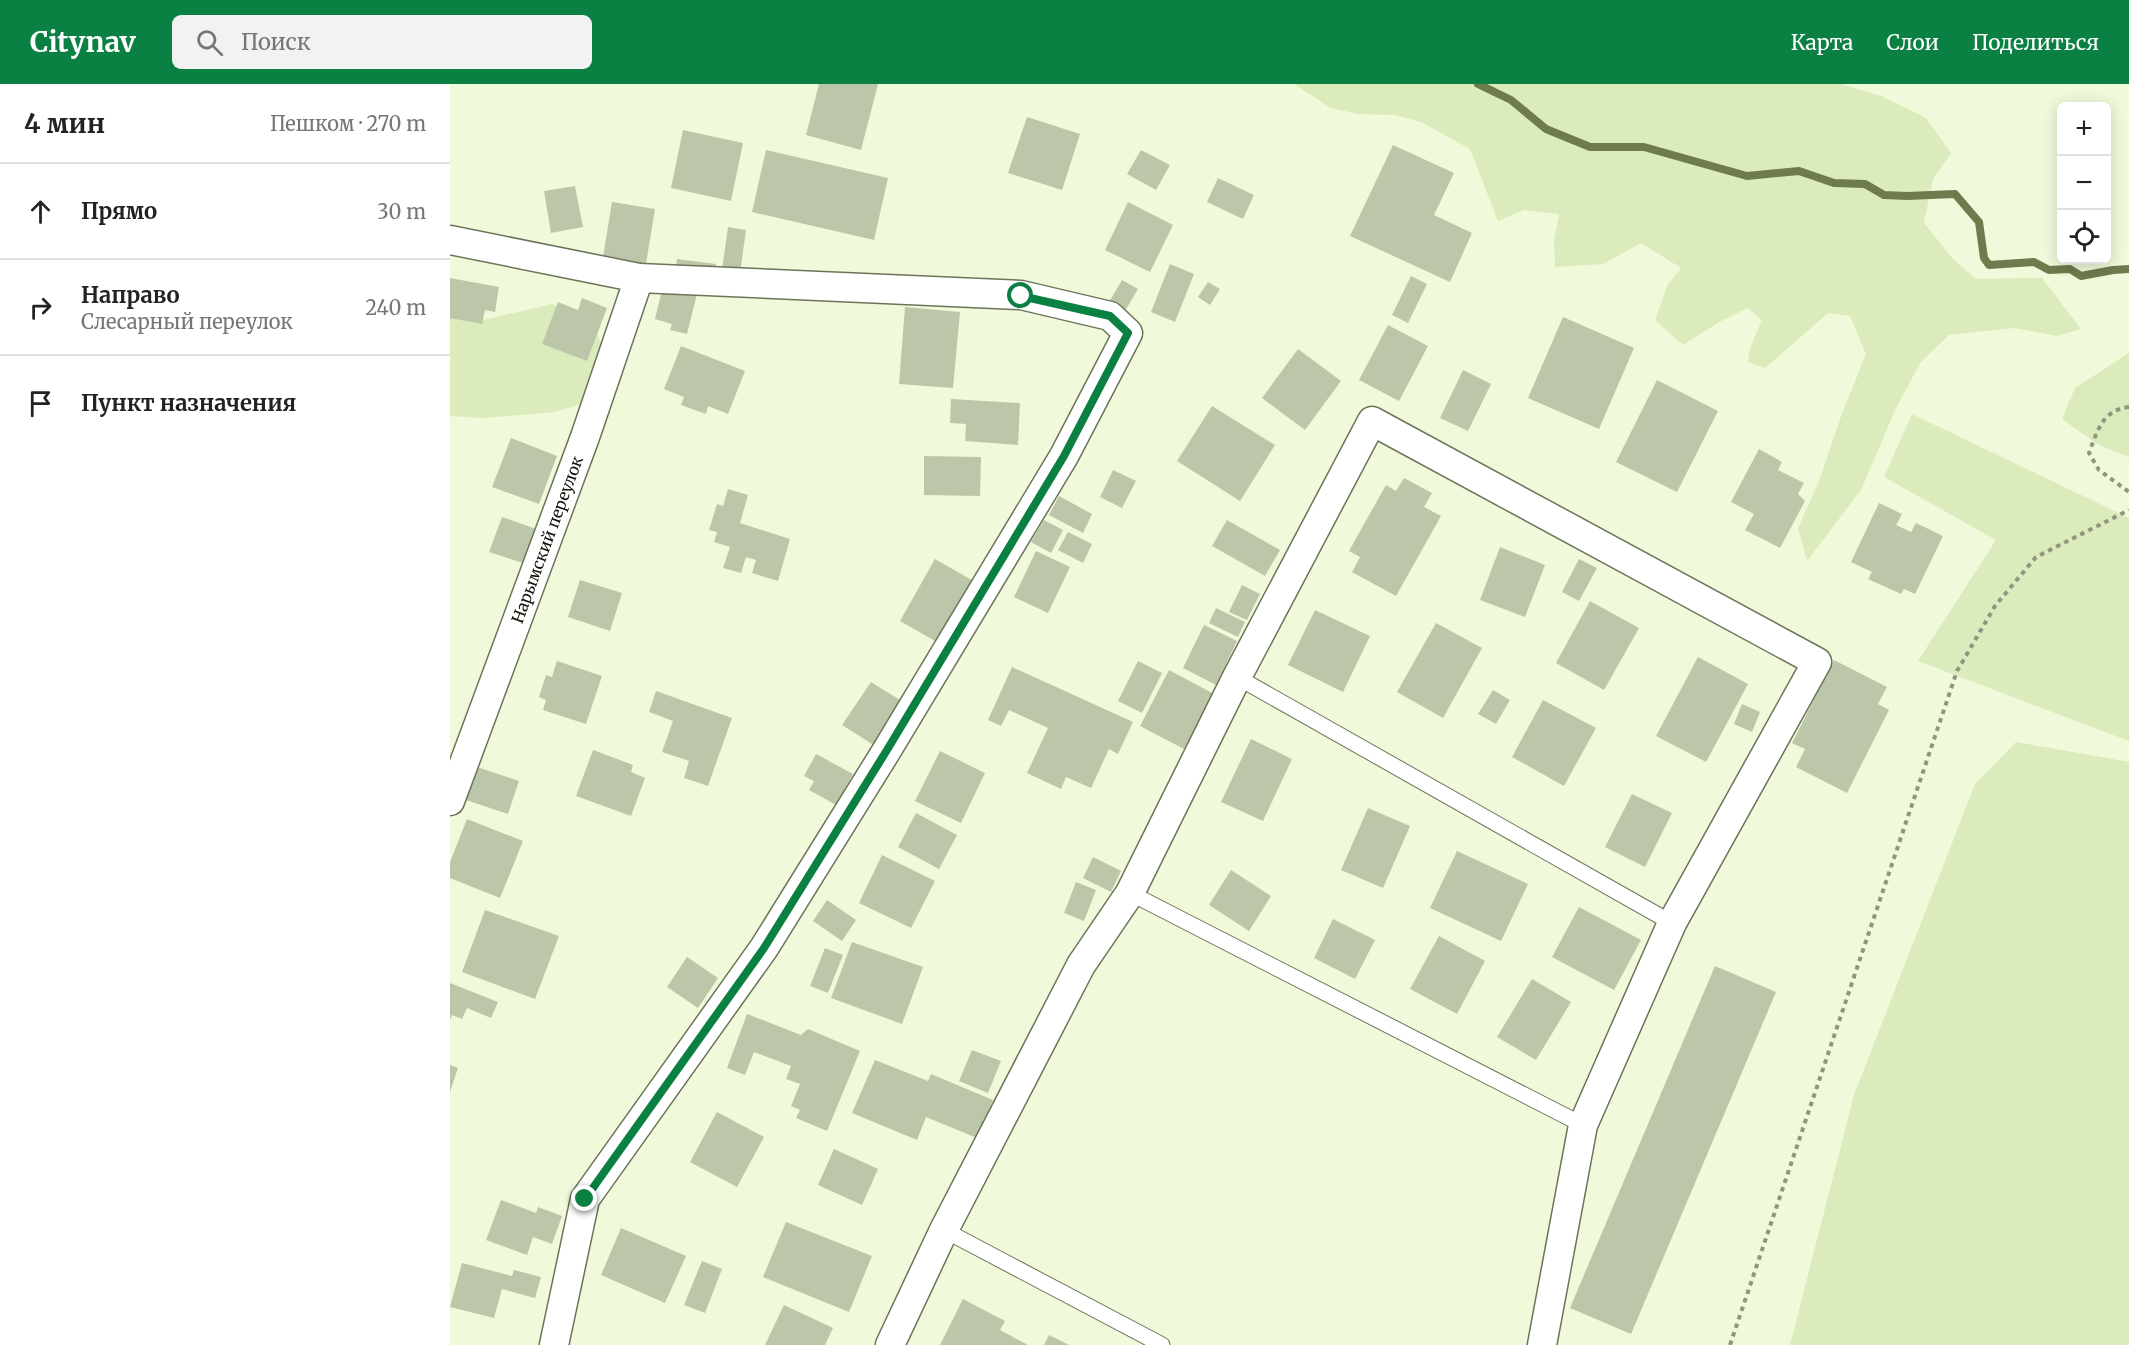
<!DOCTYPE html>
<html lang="ru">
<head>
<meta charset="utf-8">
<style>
	:root { --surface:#fff; --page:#f2f2f2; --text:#222; --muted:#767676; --line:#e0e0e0; --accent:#0b8043 }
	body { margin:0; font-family:Merriweather,serif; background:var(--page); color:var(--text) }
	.controls { position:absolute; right:18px; top:18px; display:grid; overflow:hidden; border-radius:9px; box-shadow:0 3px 15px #0003 }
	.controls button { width:54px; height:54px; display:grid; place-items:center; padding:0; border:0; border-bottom:2px solid var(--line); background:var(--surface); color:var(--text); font:30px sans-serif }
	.stop { position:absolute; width:18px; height:18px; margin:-14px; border:4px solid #0b8043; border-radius:50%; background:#fff }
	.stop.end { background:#0b8043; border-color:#fff; box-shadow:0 2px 6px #0008 }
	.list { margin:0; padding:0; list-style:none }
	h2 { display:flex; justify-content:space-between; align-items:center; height:78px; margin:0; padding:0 24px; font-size:26px }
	h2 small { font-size:20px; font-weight:400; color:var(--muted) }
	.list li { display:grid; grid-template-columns:39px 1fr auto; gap:18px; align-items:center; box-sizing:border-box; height:96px; padding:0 24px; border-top:2px solid var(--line) }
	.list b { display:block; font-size:22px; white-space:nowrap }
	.list p { margin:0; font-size:20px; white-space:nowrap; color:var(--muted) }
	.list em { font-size:20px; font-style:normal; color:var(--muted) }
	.icon { flex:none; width:33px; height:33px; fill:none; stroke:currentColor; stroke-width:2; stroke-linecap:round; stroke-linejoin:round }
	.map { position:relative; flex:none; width:1679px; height:1261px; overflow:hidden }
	header { display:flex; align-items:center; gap:36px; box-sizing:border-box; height:84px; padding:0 30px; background:var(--accent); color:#fff }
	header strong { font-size:28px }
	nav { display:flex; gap:33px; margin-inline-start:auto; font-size:21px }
	.search { width:420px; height:54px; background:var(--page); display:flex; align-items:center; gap:15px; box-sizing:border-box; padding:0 21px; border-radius:9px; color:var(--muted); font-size:22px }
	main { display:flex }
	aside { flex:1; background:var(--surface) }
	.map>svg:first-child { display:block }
	.green { fill:#dbebbb }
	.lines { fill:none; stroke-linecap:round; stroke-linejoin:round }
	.stream { stroke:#6e7c4d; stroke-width:8 }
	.building { fill:#bcc7a9 }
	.lane-casing { stroke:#6b7459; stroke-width:17 }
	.street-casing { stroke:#6b7459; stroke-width:31 }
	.path { stroke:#8f9680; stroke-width:4; stroke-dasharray:4.5 4.5; stroke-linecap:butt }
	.lane { stroke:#fff; stroke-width:15 }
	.street { stroke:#fff; stroke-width:28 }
	.route { stroke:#0b8043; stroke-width:8 }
	.labels { text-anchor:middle; stroke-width:5; stroke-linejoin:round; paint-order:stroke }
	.street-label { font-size:16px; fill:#0e1207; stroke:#fff }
</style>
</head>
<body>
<header>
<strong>Citynav</strong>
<div class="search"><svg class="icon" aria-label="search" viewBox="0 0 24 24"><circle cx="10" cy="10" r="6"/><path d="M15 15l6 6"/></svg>Поиск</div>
<nav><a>Карта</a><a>Слои</a><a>Поделиться</a></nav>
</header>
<main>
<aside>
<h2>4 мин<small>Пешком · 270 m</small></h2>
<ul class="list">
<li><svg class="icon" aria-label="ahead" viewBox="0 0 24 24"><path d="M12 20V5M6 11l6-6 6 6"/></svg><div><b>Прямо</b></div><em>30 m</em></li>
<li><svg class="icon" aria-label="right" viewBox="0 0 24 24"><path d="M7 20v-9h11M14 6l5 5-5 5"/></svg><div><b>Направо</b><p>Слесарный переулок</p></div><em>240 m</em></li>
<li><svg class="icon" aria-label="arrive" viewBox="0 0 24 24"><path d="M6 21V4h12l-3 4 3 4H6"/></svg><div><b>Пункт назначения</b></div></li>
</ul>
</aside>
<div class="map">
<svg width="1679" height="1261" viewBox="0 0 1679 1261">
	<rect width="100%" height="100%" fill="#f0fadb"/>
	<g class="green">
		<polygon points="844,0 1391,0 1431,12 1476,34 1501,69 1483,95 1474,139 1503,175 1526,195 1592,194 1631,245 1607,252 1564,244 1499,251 1471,278 1446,324 1411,406 1357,477 1348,444 1369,397 1390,335 1416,270 1400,232 1378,229 1315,284 1298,278 1300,264 1312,236 1298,224 1271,237 1233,261 1205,236 1218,200 1231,184 1191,159 1153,180 1105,183 1104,157 1109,130 1074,126 1048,137 1020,65 971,38 944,31 908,30 881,24"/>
		<polygon points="0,218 20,239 102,220 142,235 157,276 134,319 105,328 34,334 0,332"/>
		<polygon points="1679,269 1679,373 1649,361 1612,335 1625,304"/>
		<polygon points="1462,330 1679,434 1679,657 1468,577 1546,456 1434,393"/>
		<polygon points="1566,658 1679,678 1679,1261 1340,1261 1404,1011 1525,700"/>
	</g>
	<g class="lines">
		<polyline class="stream" points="1028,0 1061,16 1096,45 1140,63 1194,63 1297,92 1349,87 1384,99 1415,100 1434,111 1457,112 1505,110 1529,138 1534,174 1539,181 1584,178 1599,186 1620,185 1631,192 1663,186 1679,185"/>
	</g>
	<g class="building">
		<polygon points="369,0 428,0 411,66 356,51"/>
		<polygon points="577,33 630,50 612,106 558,89"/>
		<polygon points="233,46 293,59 281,117 221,104"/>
		<polygon points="943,61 1004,89 984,131 1022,149 1000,198 900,152"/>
		<polygon points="316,66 438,94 424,156 302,128"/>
		<polygon points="691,66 720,81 706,106 677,90"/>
		<polygon points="768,94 804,111 793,135 757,118"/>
		<polygon points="125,102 133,143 101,149 94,107"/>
		<polygon points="162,118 205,125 195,186 152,179"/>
		<polygon points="678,118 723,141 700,188 655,166"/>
		<polygon points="278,143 296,146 290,189 272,186"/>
		<polygon points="227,175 266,180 264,196 225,191"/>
		<polygon points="720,180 744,190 725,238 701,228"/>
		<polygon points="961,192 977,200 958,239 942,231"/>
		<polygon points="0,194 49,203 45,228 35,226 32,240 0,234"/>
		<polygon points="672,196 688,205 672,232 656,223"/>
		<polygon points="758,198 770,205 760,221 748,213"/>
		<polygon points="213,202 247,210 237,250 220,246 222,240 205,235"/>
		<polygon points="132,214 157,224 137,277 92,260 108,218 128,226"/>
		<polygon points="455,223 510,228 503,304 449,300"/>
		<polygon points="1113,233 1184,264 1149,345 1078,314"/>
		<polygon points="938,241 978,262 949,317 909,296"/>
		<polygon points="231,262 295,287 278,330 258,322 256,330 231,321 234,313 214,305"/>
		<polygon points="848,265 891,297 855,346 812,314"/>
		<polygon points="1013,286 1041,300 1018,347 990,334"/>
		<polygon points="1207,296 1268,327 1227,408 1166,378"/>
		<polygon points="501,315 570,319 568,361 515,357 516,340 500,339"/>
		<polygon points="762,322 825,361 790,417 727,377"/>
		<polygon points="61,354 107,372 89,420 42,403"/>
		<polygon points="1309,365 1332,378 1328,386 1354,399 1348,410 1355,417 1330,464 1295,446 1304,430 1281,418"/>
		<polygon points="474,372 531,373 530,412 474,411"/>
		<polygon points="663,386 686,397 672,424 650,413"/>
		<polygon points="954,394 982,409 974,423 991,432 946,512 902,488 910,473 899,467 936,401 946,407"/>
		<polygon points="278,405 298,411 290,439 340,455 328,497 302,489 306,476 296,473 291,489 273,484 280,463 264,458 267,448 259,446 267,420 273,422"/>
		<polygon points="609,412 642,430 633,449 599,431"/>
		<polygon points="1429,419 1452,430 1446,441 1461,448 1466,439 1493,452 1465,510 1454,505 1451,510 1418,495 1422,488 1401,478"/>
		<polygon points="52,433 86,445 73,479 39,468"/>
		<polygon points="594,436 613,446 601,469 581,458"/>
		<polygon points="777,436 830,466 815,492 762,462"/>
		<polygon points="618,448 642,460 633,479 608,466"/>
		<polygon points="1050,463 1095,481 1075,533 1030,516"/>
		<polygon points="586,467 620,483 598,529 564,513"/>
		<polygon points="485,475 527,499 492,561 450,537"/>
		<polygon points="1129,475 1147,484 1129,517 1112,508"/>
		<polygon points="130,496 172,509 160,547 118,533"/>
		<polygon points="792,501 810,510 797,536 779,528"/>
		<polygon points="1140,517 1189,544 1154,606 1106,579"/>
		<polygon points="766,524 795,538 788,553 759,539"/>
		<polygon points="865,526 920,552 893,608 838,581"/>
		<polygon points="986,539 1032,564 993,634 947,608"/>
		<polygon points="754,541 787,557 766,601 733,584"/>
		<polygon points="1248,573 1298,600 1256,678 1206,652"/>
		<polygon points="1384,576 1437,603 1428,620 1439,626 1397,709 1346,683 1355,665 1342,659"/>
		<polygon points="107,577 152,592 136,640 93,626 96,616 89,613 96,591 102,593"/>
		<polygon points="688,577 712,589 692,629 668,617"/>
		<polygon points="562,583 683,638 668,670 659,665 641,704 616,693 611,705 577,689 598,644 559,626 551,642 538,636"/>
		<polygon points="719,586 764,610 734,665 690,642"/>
		<polygon points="421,598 453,618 425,662 392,641"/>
		<polygon points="1043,606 1060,616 1046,640 1028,630"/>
		<polygon points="206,607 282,634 258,702 234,694 239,677 212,668 223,637 199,628"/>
		<polygon points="1093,616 1146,644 1114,702 1062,673"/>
		<polygon points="1292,620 1310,628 1302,648 1284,640"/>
		<polygon points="801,655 842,675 813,737 771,718"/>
		<polygon points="143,666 183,681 181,688 195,694 181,732 126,712"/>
		<polygon points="490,667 535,689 511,739 465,717"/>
		<polygon points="366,670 403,690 386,721 359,706 364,697 354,692"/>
		<polygon points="27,683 69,697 58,730 16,716"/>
		<polygon points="1182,710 1222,729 1195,783 1155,763"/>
		<polygon points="918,724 960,742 933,804 891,786"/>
		<polygon points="466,729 507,751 489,785 448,763"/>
		<polygon points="17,735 73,757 50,814 0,794 0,778"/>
		<polygon points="1007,767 1078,800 1051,857 980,824"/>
		<polygon points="432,771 485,797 461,844 409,819"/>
		<polygon points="643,773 671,787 661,808 633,794"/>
		<polygon points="781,786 821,812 799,847 759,821"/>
		<polygon points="626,798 646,806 634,837 614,829"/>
		<polygon points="377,816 406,836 392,857 363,837"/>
		<polygon points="1129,823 1191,856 1164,906 1102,873"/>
		<polygon points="35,826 109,852 85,915 12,888"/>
		<polygon points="883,835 925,856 905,895 864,874"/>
		<polygon points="989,852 1035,877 1007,930 960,905"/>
		<polygon points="402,858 473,883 452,940 381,914"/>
		<polygon points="375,864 393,871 378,909 360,902"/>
		<polygon points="237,873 268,894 248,924 217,903"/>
		<polygon points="1265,882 1326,908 1181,1250 1120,1224"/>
		<polygon points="1082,895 1121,918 1086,976 1047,953"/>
		<polygon points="0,899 48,918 41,934 17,924 12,935 2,931 0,936"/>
		<polygon points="297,930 351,951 358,945 410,967 377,1047 346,1034 350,1026 341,1022 350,1000 336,995 341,982 304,968 295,991 277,984"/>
		<polygon points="522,966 551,977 538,1009 509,997"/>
		<polygon points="425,976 478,997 481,990 543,1016 527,1054 476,1033 467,1056 402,1029"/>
		<polygon points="0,981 8,984 0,1008"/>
		<polygon points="267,1028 314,1053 287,1103 240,1078"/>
		<polygon points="384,1065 428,1085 412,1121 368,1101"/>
		<polygon points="51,1116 86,1129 88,1123 112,1132 102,1160 83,1153 77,1171 36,1156"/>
		<polygon points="336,1138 422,1172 399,1228 313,1193"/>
		<polygon points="171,1144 236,1172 215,1219 151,1191"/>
		<polygon points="252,1177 272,1185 255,1229 234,1221"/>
		<polygon points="12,1179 62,1192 64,1186 91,1193 85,1214 52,1205 44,1234 0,1223"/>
		<polygon points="513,1215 555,1237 550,1246 578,1261 490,1261"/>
		<polygon points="334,1221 383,1244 375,1261 315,1261"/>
		<polygon points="599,1251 619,1261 594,1261"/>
	</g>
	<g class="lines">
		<defs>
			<g id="lane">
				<polyline points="787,593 1222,839"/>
				<polyline points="680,809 1133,1041"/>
				<polyline points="494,1146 712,1261"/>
			</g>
			<g id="street">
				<polyline points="0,156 189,194 571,211 660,232 678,249 614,372 437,666 314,864 135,1115 104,1261"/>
				<path id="s1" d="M0,717l135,-364 54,-159"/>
				<polyline points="440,1261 494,1146 631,881 680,809 787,593 922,337 1367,578 1222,839 1133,1041 1092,1261"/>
			</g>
		</defs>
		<use href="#lane" class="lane-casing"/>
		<use href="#street" class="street-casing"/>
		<g class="path">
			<path d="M1679,323c-27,3 -32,25 -40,46l10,17 30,22"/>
			<polyline points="1280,1261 1507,587 1545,522 1586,473 1679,426"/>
		</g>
		<use href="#lane" class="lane"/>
		<use href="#street" class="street"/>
	</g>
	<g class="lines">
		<polyline class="route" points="135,1115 314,864 437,666 614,372 678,249 660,232 571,212"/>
	</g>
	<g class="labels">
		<g class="street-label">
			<text dy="6" stroke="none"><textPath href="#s1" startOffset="279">Нарымский переулок</textPath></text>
		</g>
	</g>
</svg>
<div class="controls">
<button>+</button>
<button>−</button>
<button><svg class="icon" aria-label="locate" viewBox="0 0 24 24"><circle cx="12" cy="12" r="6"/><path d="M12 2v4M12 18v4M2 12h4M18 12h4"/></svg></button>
</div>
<div class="stop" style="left:571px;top:212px"></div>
<div class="stop end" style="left:135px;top:1115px"></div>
</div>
</main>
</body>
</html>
